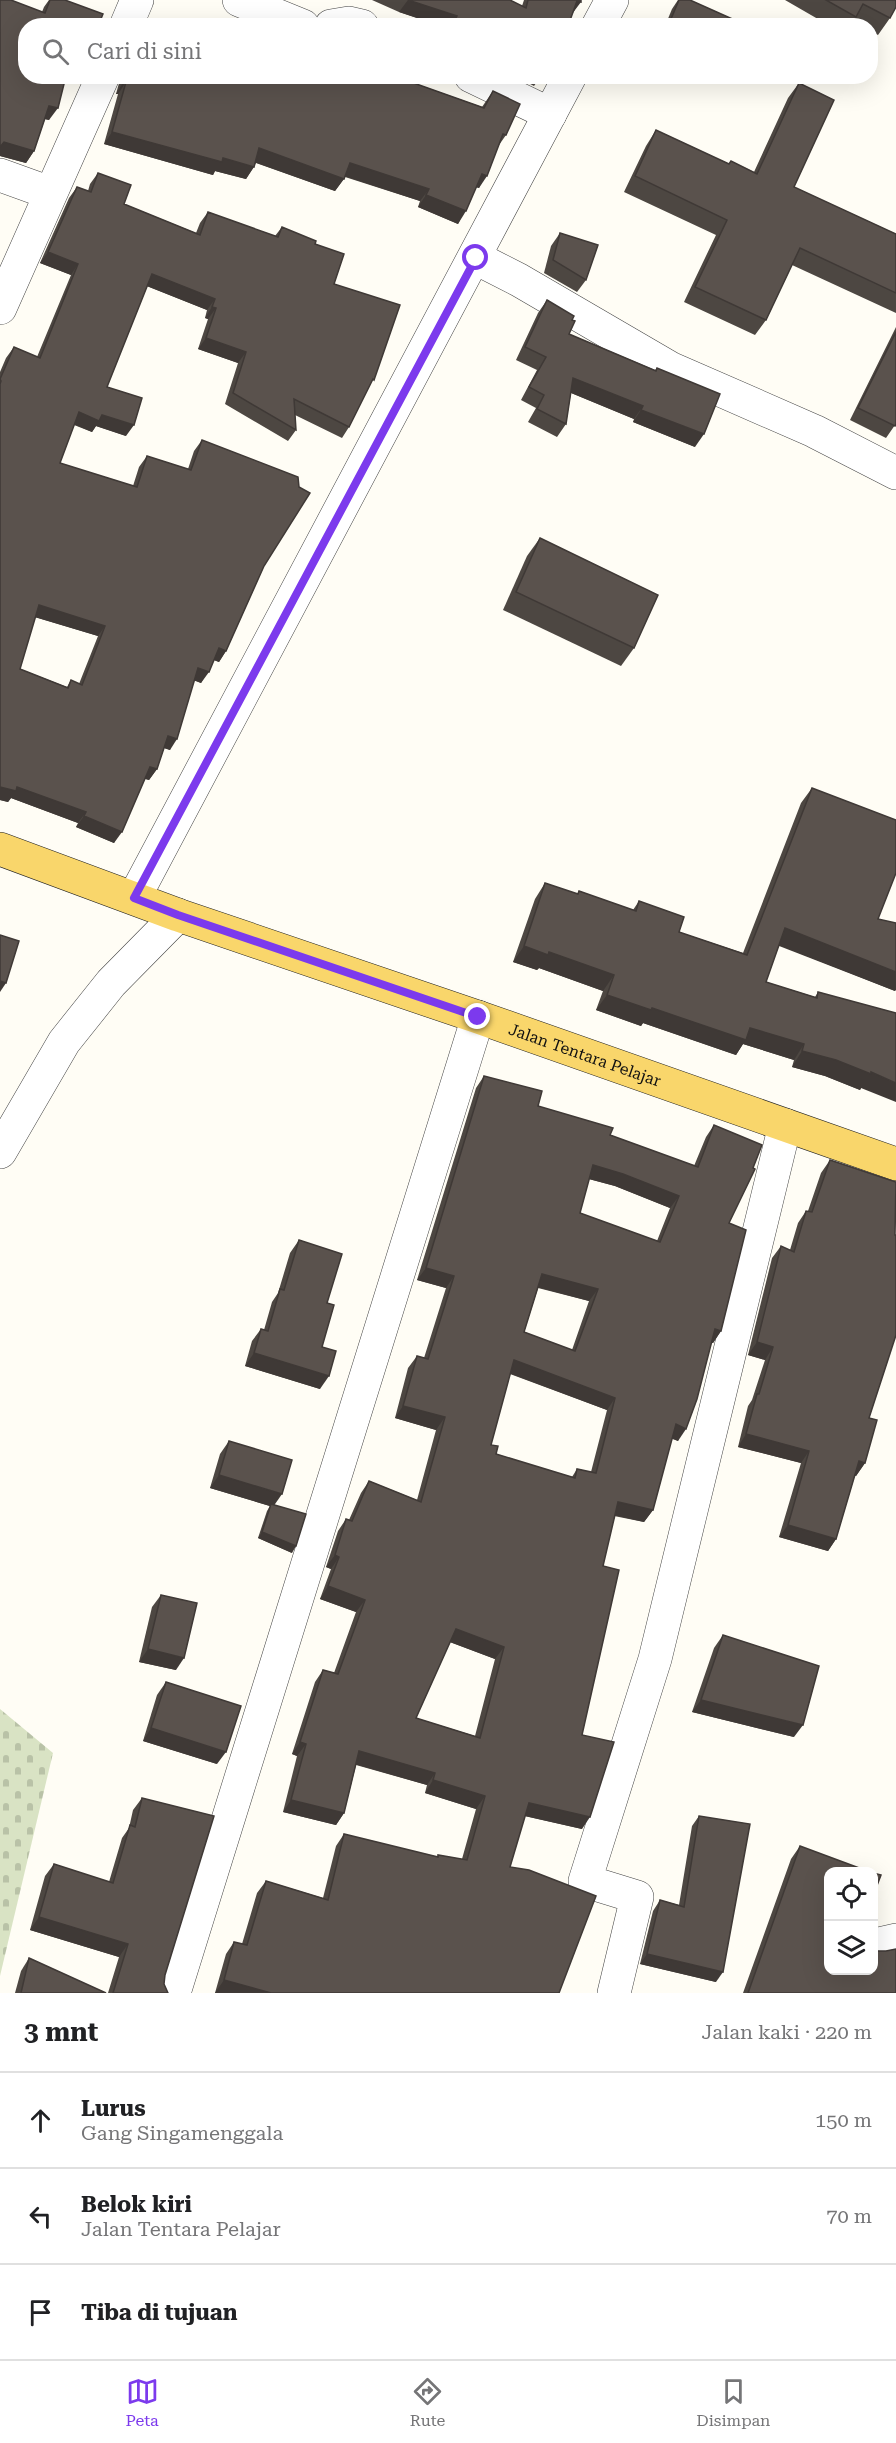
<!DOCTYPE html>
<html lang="id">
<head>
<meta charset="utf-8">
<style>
	:root { --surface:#fff; --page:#f6f6f6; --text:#202124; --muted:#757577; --line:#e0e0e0; --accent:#7c3aed }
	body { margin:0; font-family:"Roboto Serif",serif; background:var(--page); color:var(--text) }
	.controls { position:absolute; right:18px; bottom:18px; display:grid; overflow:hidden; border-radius:12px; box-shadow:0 6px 24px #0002 }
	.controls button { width:54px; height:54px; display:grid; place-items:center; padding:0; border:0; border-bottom:2px solid var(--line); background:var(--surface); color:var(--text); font:30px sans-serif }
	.stop { position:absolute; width:18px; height:18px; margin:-14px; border:4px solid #7c3aed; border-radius:50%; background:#fff }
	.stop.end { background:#7c3aed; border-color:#fff; box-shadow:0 2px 6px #0008 }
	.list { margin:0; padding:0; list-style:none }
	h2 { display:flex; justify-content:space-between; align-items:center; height:78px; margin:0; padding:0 24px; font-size:26px }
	h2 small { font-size:20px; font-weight:400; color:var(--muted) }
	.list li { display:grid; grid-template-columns:39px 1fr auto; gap:18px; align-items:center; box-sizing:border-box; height:96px; padding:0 24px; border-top:2px solid var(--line) }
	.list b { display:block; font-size:22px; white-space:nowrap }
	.list p { margin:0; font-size:20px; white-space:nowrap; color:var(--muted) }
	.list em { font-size:20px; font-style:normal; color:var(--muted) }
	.icon { flex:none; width:33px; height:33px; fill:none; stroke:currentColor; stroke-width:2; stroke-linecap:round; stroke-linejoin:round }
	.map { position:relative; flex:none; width:896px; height:1993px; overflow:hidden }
	.search { position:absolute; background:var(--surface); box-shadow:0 6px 24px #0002; left:18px; right:18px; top:18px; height:66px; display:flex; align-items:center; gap:15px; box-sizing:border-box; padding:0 21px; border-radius:24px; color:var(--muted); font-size:22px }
	.sheet { height:366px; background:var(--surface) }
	nav { display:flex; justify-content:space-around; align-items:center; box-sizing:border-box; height:84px; border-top:2px solid var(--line); background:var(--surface); font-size:16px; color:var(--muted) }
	nav a { display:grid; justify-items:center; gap:3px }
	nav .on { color:var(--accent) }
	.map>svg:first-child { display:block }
	.cemetery { fill:url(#cemetery-stones) }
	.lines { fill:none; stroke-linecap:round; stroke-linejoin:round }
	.minor-casing { stroke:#444; stroke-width:34 }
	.major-casing { stroke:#222; stroke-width:34 }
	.minor { stroke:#fff; stroke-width:33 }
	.major { stroke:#f9d66b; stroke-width:33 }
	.wall { fill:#4d4742; fill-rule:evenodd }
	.shaded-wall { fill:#3f3936 }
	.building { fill:#5a524d; stroke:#3f3936; stroke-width:1.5; fill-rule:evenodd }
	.route { stroke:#7c3aed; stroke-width:8 }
	.labels { text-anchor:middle; stroke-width:6; stroke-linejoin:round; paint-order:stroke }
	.street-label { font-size:16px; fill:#111; stroke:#fff }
</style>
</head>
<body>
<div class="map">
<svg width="896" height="1993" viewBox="0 0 896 1993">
	<defs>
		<pattern id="cemetery-stones" width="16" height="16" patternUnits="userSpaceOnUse" patternTransform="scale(1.5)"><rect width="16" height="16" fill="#d9e3c4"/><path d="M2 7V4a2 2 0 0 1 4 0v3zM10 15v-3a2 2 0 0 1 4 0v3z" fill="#b9c2a7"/></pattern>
	</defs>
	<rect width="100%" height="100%" fill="#fffdf5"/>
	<polygon class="cemetery" points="0,1709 53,1753 0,1976"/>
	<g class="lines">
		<defs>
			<g id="minor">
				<polyline points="239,0 303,26"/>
				<polyline points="126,26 137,0"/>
				<polyline points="331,26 349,23 362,26"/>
				<polyline points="598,26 612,0"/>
				<polyline points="471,76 550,114"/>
				<polyline points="0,175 50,193"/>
				<polyline points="476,258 519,280 670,368 814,431 896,473"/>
				<polyline points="0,308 103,76"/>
				<polyline points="134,898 570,76"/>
				<polyline points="0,1152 64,1042 111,983 178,915"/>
				<polyline points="874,1945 896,1940"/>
				<polyline points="174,1993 478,1017"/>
				<polyline points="614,1993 637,1897 585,1881 655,1659 785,1125"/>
			</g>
			<g id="major">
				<path id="s1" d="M0,849l178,66 300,102 418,147"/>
			</g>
		</defs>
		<use href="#minor" class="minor-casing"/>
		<use href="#major" class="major-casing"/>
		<use href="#minor" class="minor"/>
		<use href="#major" class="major"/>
	</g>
	<g class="wall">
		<polygon points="0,0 42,12 44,7 49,0 65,0 26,26 84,76 79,83 65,79 49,120 45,119 34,151 26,163 0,156"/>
		<polygon points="372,0 510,0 522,6 524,0 581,0 572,14 568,26 441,26 399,12"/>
		<polygon points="678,0 690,0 748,26 665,26 672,9"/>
		<polygon points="785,0 896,0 890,18 878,35 870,31 870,26 861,26 853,21 850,26 830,26"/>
		<polygon points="121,76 394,76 482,107 493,91 506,135 499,145 479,188 476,187 458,224 418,207 420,201 345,177 335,191 256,163 246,179 215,171 213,175 104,144 118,94 116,94"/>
		<polygon points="515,76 541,76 534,86"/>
		<polygon points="713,76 733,76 728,83"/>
		<polygon points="799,83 794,187 896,234 896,313 792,265 766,320 755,335 684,302 716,235 624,192 646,146 656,130 729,164 731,161 754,172 788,98"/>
		<path d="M98,173l26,31 72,29 4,-10 8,-11 67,24 7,-9 33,17 19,40 33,106 -18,37 -7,11 -47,-23 1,15 -8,11 -63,-37 13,-41 -40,-14 10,-30 -3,-1 2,-8 -60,-24 -40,101 19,49 -30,-10 -4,6 -18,-7 -14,38 73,23 6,-19 8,-11 41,13 6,-18 8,-11 62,126 -38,85 -7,11 -5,-2 -13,23 -7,-3 -24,70 -6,-2 -7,21 -8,11 -4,-1 -31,64 -38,-16 2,-4 -67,-25 -3,4 -8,-2v-428l6,-14 8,-11 23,10 34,-82 -31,-12 29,-65 8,-11 11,4 2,-7zM35,617l63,19 -19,48 -8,-4 -4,7 -47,-18z"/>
		<polygon points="560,233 586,280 577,292 544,273 551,246"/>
		<polygon points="547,300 569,334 655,370 657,368 695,447 633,422 634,419 571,393 566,424 557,437 528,422 536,408 521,400 537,370 516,360 538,313"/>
		<polygon points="896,327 896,426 895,425 886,438 850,420"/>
		<polygon points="540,538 634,648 621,666 503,610 527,556"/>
		<polygon points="812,788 878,919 895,991 779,945 766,982 815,997 818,992 861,1088 860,1090 825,1076 792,1067 794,1060 743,1044 736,1055 643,1023 641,1026 596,1010 603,991 539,968 537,970 513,962 535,899 545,883 577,894 579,891 633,910 639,901 679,932 743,953 801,803"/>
		<path d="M484,1076l54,30 72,29 84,31 12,-29 8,-12 15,98 -8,108 -8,12h-2l-33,98 -6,-3 -19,72 -9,12 -30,-6 -11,50 -21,169v94l-57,-13 -15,51 49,126h-344l11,-39 8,-12 8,2 15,-51 9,-12 57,17 13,-52 8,-12 93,23 1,-2 24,4 14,-50 -51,-16 2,-8 -71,-20 -12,48 -8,12 -53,-13 14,-56 -5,-2 23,-72 8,-12 11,3 22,-61 -36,-13 11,-30 -5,-2 12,-36 8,-12 3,1 12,-27 8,-12 48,19 19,-70 -41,-12 13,-50 9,-12 7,2 22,-70 -29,-8 59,-192zM589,1179l26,7 55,22 -13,33 -77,-28zM538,1288l51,13 -17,49 -48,-18zM510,1374l97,36 -16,62 -14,-3 -5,8 -76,-23 -5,-9zM450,1642l45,17 -20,77 -59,-18z"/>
		<polygon points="830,1160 895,1235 893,1344 869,1418 865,1463 856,1476 855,1475 836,1539 828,1551 779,1537 801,1463 738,1447 748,1406 752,1400 765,1360 748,1355 772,1258 781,1246 790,1250 798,1223 806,1211 808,1211 821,1173"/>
		<polygon points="299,1240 327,1303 322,1347 320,1389 245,1366 252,1341 261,1329 264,1330 272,1302 278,1293 290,1253"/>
		<polygon points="229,1441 274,1505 292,1553 258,1538 267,1511 270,1506 210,1488 220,1454"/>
		<polygon points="161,1595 176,1670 139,1662 152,1607"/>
		<polygon points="723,1635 794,1737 692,1712 714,1648"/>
		<polygon points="166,1682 217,1764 143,1741 157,1695"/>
		<polygon points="142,1798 165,1975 164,1984 168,1993 108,1993 119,1957 30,1930 45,1876 54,1864 109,1882 122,1838 129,1828 133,1810"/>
		<polygon points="699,1816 716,1982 640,1964 653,1911 660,1900 679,1905 692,1826"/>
		<polygon points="800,1846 828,1971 878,1951 886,1951 896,1993 743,1993 791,1859"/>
		<polygon points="29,1958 106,1993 15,1993 21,1971"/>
	</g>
	<g class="shaded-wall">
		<polygon points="408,0 457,16 450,26 441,26 399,12"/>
		<polygon points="577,1 581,2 572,14"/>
		<polygon points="61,76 84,76 79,83 61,77"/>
		<polygon points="124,81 126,82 118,94 116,94"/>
		<polygon points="49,106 58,108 49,120 40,118"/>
		<polygon points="112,132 223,158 254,167 246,179 215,171 213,175 104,144"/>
		<polygon points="4,142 34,151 26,163 0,156 0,147"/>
		<polygon points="259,148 344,179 335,191 251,161"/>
		<polygon points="350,163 429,189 420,201 341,175"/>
		<polygon points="482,174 487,176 479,188 473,186"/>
		<polygon points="426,195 466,211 458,224 418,207"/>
		<polygon points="48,252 78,264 71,275 40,263"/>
		<polygon points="152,274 215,299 207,310 144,285"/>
		<polygon points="212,307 216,308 208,319 205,318"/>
		<polygon points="206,338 246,352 238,363 198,349"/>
		<polygon points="573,378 643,406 634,419 564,390"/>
		<polygon points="641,410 704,434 695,447 633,422"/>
		<polygon points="79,412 102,415 134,425 126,436 96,426 92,432 71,423"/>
		<polygon points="39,605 105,626 98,636 31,616"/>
		<polygon points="219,648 226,651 219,662 211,659"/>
		<polygon points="198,668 209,672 201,683 190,679"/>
		<polygon points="168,736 177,739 170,750 161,747"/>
		<polygon points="150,767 157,769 149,780 143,778"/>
		<polygon points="0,787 17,787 86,812 78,823 11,798 8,802 0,800"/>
		<polygon points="84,816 122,832 114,843 76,827"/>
		<polygon points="785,928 896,972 896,990 895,991 774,944"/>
		<polygon points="524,946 549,952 614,975 603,991 539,968 537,970 513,962"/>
		<polygon points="0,981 6,983 0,992"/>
		<polygon points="607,995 652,1008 750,1028 804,1044 794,1060 743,1044 736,1055 643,1023 641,1026 596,1010"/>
		<polygon points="802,1051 836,1060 871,1072 896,1083 896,1102 861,1088 860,1090 825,1076 792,1067"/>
		<polygon points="593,1165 623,1174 679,1196 670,1208 615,1186 585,1178"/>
		<polygon points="426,1268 454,1276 446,1288 417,1280"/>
		<polygon points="542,1274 598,1289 589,1301 533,1286"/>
		<polygon points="715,1329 721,1331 713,1343 706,1341"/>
		<polygon points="757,1342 773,1347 765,1360 748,1355"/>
		<polygon points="254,1353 329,1376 320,1389 245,1366"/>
		<polygon points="514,1360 615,1398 607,1410 506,1372"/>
		<polygon points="403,1406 445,1417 436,1430 395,1418"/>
		<polygon points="676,1424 686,1429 678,1441 667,1437"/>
		<polygon points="746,1434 809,1451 801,1463 738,1447"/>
		<polygon points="859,1461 865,1463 856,1476 850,1474"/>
		<polygon points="219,1475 282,1494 273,1507 210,1488"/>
		<polygon points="618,1502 653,1510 644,1522 609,1514"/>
		<polygon points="788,1525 836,1539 828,1551 779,1537"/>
		<polygon points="262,1532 296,1546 292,1553 258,1538"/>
		<polygon points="335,1555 339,1557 331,1569 326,1567"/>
		<polygon points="328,1586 365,1600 356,1612 320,1599"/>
		<polygon points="456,1629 504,1647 495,1659 447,1641"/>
		<polygon points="148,1649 184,1658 176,1670 139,1662"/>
		<polygon points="701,1700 803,1725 794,1737 692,1712"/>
		<polygon points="151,1728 226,1752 217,1764 143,1741"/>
		<polygon points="300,1742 306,1744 297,1756 292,1754"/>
		<polygon points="359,1751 435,1773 427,1785 351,1763"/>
		<polygon points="433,1780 485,1796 476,1809 425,1793"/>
		<polygon points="291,1800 344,1813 336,1825 283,1812"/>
		<polygon points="529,1803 590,1817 582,1829 520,1815"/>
		<polygon points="39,1917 128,1944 119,1957 30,1930"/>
		<polygon points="647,1954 723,1972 716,1982 640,1964"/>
		<polygon points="224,1980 271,1993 215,1993"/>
	</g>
	<g class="building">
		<polygon points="0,0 11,0 45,13 50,0 65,0 103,14 98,26 26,26 26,76 66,76 58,108 49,106 34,151 4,142 0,147"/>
		<polygon points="408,0 510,0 526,8 528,0 581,0 581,2 577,1 568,26 455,26 453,24 457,16"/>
		<polygon points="679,0 690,0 748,26 668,26"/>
		<polygon points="826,0 896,0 896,7 890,18 863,4 856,17"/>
		<polygon points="206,20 222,26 204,26"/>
		<polygon points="126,76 394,76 484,108 493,91 520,104 506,135 503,134 487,176 482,174 466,211 426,195 429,189 350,163 344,179 259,148 254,167 223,158 222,162 112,132 126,82 124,81"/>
		<polygon points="799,83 834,100 794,187 896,234 896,293 800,248 766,320 695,287 727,220 635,176 656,130 729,164 731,161 757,174"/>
		<path d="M98,173l33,12 -7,19 76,31 8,-23 70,25 4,-10 34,14 -1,3 29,10 -10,30 66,21 -26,75 -1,-1 -24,48 -55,-28 2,31 -63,-37 13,-41 -40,-14 10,-30 -4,-1 3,-8 -63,-25 -45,113 35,11 -8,27 -32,-10 -3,6 -20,-9 -19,51 77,24 10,-31 44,14 11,-30 96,37 1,10 11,6 -46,73 -38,85 -7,-3 -10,24 -11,-4 -21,71 -9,-3 -11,33 -7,-2 -28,65 -38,-16 2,-4 -69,-25 -1,4 -16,-4v-403l1,-3 -1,-2 14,-32 26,11 38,-94 -30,-12 29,-65 14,5zM39,605l66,21 -23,59 -11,-5 -3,8 -48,-19z"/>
		<polygon points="560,233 598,245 586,280 553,260"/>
		<polygon points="547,300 574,316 572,320 575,321 569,334 656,371 657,368 720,394 704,434 641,410 643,406 573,378 566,424 537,409 544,395 529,387 546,357 525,347"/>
		<polygon points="896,332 896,424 895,426 858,408"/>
		<polygon points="540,538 658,595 634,648 516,592"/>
		<polygon points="812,788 896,820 896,873 878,919 896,923 896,972 785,928 766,982 817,998 818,992 896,1013 896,1083 871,1072 871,1074 836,1060 802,1051 804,1044 750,1028 746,1040 652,1008 651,1010 607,995 614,975 549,952 548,955 524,946 545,883 578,894 579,891 636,911 639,901 684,917 679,932 747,955"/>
		<polygon points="0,935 19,941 6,983 0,981"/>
		<path d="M484,1076l58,15 -4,15 75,22 -3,7 88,32 16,-42 48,20 -9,23 2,1 -26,54 17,7 -25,101 -6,-2 -18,70 -11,30 -10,-5 -23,86 -35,-8 -15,64 16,4 -37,165 32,7 -24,75 -61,-14 -19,64 19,3 67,26 -37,97h-288l-47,-13 10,-38 13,3 19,-64 62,19 16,-66 94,23v-2l29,5 18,-64 -52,-16 2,-7 -76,-22 -15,62 -53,-13 15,-56 -6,-2 23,-72 15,4 27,-74 -37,-14 11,-29 -4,-2 11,-36 6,2 17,-40 52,21 24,-85 -42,-11 14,-50 11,3 26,-83 -28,-8zM593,1165l30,9 56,22 -19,46 -80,-29zM542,1274l56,15 -23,62 -51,-19zM514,1360l101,38 -19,75 -19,-4 -2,9 -79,-24 2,-8 -7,-1zM456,1629l48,18 -24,91 -64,-20z"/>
		<polygon points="830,1160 896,1182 895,1235 896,1235 896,1335 869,1418 877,1420 865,1463 859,1461 836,1539 788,1525 809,1451 746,1434 757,1394 759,1394 773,1347 757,1342 781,1246 794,1252 806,1211 812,1212"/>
		<polygon points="299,1240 342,1254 327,1303 334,1305 322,1347 336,1351 329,1376 254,1353 261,1329 268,1331 280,1289 284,1290"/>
		<polygon points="229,1441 292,1460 282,1494 219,1475"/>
		<polygon points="271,1504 306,1514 296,1546 262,1532"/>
		<polygon points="161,1595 197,1603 184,1658 148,1649"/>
		<polygon points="723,1635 819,1666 803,1725 701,1700"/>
		<polygon points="166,1682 241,1706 226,1752 151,1728"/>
		<polygon points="142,1798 214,1816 165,1975 164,1984 168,1993 113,1993 128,1944 39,1917 54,1864 113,1883 130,1825 135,1827"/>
		<polygon points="699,1816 750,1824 723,1972 647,1954 660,1900 684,1907"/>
		<polygon points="800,1846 870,1872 828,1872 828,1971 873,1971 873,1948 878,1951 886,1951 896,1949 896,1993 748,1993"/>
		<polygon points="873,1873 881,1875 873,1896"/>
		<polygon points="29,1958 106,1993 21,1993"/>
	</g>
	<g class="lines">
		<polyline class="route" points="476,258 134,898 178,915 478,1017"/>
	</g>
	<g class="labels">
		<g class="street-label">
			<text dy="6" stroke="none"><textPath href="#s1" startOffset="620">Jalan Tentara Pelajar</textPath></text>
		</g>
	</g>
</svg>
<div class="controls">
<button><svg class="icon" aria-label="locate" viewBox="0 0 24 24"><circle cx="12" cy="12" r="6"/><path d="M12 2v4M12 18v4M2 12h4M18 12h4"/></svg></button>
<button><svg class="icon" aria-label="layers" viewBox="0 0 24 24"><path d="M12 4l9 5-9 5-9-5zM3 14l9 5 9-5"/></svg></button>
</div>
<div class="stop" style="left:476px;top:258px"></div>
<div class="stop end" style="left:478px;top:1017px"></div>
<div class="search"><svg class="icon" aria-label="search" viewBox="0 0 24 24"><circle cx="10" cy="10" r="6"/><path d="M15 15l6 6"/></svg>Cari di sini</div>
</div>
<section class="sheet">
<h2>3 mnt<small>Jalan kaki · 220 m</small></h2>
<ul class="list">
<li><svg class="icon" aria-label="ahead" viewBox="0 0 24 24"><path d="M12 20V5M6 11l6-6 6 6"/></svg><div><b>Lurus</b><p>Gang Singamenggala</p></div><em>150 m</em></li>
<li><svg class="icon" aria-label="left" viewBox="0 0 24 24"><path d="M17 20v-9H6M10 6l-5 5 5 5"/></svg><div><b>Belok kiri</b><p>Jalan Tentara Pelajar</p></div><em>70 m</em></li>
<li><svg class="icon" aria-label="arrive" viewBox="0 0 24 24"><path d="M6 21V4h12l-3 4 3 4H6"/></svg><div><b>Tiba di tujuan</b></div></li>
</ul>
</section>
<nav>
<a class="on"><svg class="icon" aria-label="map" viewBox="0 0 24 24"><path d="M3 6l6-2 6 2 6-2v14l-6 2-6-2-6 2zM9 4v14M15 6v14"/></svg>Peta</a>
<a><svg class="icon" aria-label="directions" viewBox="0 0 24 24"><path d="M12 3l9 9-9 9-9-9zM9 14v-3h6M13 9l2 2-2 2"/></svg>Rute</a>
<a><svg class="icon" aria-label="saved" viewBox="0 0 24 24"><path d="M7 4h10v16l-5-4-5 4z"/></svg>Disimpan</a>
</nav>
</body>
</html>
